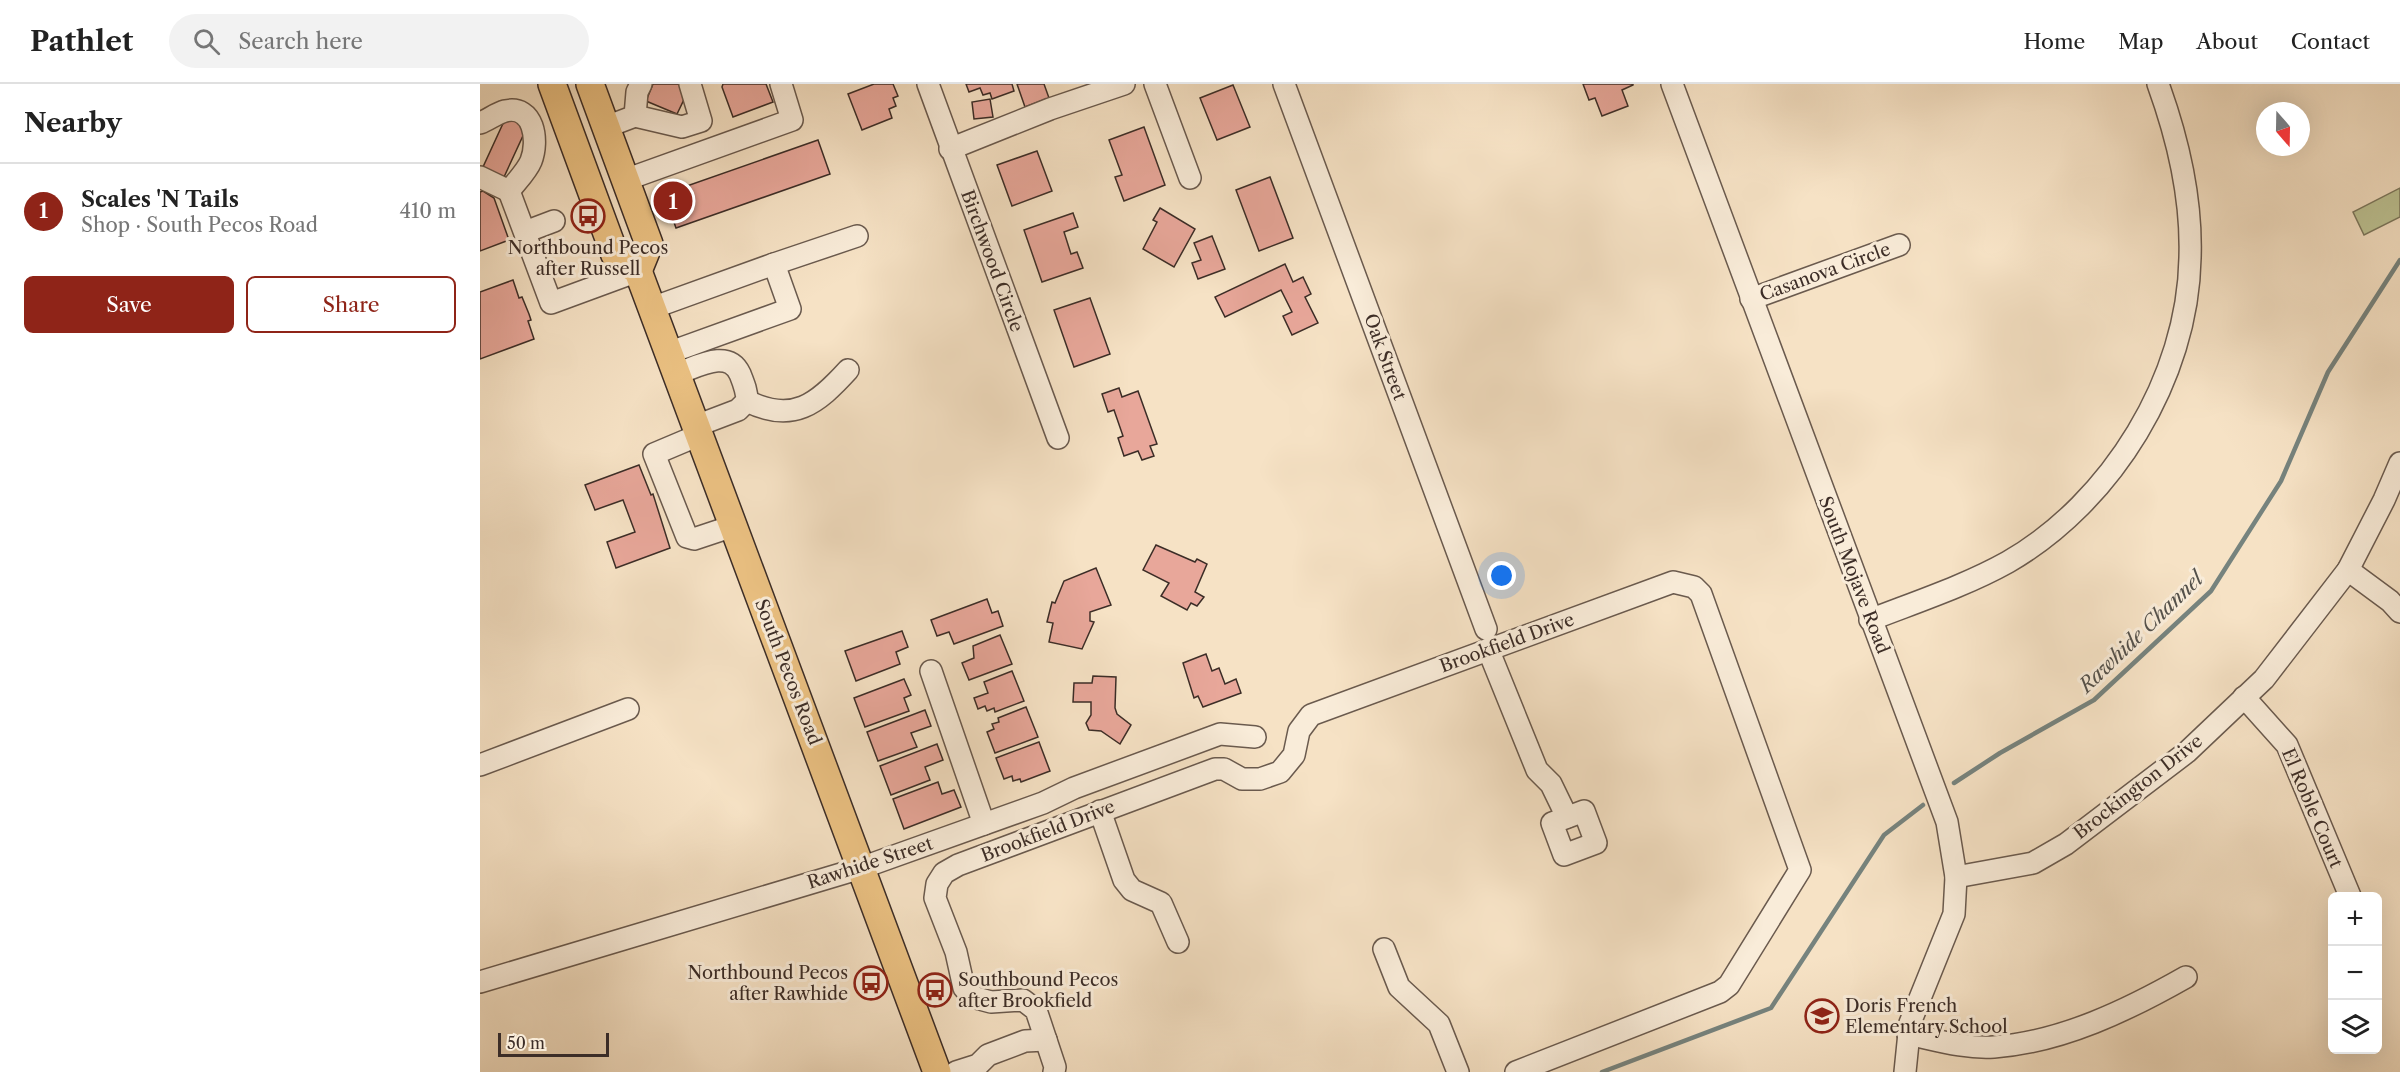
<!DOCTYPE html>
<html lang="en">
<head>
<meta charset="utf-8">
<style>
	:root { --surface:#fff; --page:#f2f2f2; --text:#222; --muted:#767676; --line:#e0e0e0; --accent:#8f2418 }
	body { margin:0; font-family:"Libre Caslon Text",serif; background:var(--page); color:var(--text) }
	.controls { position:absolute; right:18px; bottom:18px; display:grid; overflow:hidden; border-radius:9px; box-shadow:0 6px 24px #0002 }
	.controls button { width:54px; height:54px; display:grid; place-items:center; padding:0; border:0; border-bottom:2px solid var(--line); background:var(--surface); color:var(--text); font:30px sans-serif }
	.compass { position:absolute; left:1776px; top:18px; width:54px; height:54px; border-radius:50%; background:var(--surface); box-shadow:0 6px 24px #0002; rotate:160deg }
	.scale { position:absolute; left:18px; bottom:15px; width:111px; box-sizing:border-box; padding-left:6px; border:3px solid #3c2d27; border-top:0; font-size:16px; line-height:21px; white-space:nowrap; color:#3c2d27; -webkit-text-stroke:4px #f9ecd9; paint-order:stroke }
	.you { position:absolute; left:1022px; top:492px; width:21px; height:21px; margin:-15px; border:4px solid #fff; border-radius:50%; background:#1a73e8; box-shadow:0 0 0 9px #1a73e833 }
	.badge { display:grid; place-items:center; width:39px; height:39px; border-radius:50%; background:var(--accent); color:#fff; font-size:20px; font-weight:700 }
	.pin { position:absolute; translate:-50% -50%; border:3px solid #fff; box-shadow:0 2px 6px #0006 }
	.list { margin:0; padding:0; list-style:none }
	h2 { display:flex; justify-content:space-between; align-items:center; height:78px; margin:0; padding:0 24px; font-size:26px }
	h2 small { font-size:20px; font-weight:400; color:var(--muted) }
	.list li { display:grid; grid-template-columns:39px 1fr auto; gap:18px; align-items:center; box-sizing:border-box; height:96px; padding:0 24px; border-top:2px solid var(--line) }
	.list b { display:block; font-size:22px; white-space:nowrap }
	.list p { margin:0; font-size:20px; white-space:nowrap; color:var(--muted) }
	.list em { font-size:20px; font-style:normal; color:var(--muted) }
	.actions { display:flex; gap:12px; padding:18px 24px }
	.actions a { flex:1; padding:14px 0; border:2px solid var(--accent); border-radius:9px; text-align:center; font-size:21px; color:var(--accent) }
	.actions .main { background:var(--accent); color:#fff }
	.icon { flex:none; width:33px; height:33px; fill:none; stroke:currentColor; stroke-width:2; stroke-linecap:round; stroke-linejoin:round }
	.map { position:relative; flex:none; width:1920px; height:988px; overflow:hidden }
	header { display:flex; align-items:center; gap:36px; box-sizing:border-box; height:84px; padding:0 30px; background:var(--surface); border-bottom:2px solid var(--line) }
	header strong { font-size:28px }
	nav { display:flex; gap:33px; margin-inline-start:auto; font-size:21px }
	.search { width:420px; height:54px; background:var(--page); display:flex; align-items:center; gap:15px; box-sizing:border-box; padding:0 21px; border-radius:33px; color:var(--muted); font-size:22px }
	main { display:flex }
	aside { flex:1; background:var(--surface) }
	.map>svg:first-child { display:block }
	.green { fill:#bdc394; stroke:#7c785e; stroke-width:1.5 }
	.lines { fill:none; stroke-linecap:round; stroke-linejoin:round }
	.stream { stroke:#76837e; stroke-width:4.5 }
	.building { fill:#e8a79a; stroke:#3c2d27; stroke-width:1.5 }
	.minor-casing { stroke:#6a5a4e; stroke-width:24 }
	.major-casing { stroke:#3c2d27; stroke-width:30 }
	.minor { stroke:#f9ecd9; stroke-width:21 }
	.major { stroke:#ebc182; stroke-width:27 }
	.labels { text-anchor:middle; stroke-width:6; stroke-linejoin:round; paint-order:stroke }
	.poi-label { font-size:18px; fill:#3c2d27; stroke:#f9ecd9; text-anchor:start }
	.street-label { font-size:18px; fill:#3c2d27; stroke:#f9ecd9 }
	.water-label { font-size:20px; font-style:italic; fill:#54514b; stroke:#f9ecd9 }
</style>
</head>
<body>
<header>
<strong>Pathlet</strong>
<div class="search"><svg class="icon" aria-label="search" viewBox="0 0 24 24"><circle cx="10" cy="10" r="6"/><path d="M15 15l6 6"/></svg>Search here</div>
<nav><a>Home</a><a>Map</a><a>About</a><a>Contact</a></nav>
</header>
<main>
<aside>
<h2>Nearby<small></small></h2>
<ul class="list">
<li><span class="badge">1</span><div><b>Scales 'N Tails</b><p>Shop · South Pecos Road</p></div><em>410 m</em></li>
</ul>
<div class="actions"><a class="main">Save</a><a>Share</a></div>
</aside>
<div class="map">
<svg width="1920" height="988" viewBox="0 0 1920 988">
	<rect width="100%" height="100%" fill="#f6e2c5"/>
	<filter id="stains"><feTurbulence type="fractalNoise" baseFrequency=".00333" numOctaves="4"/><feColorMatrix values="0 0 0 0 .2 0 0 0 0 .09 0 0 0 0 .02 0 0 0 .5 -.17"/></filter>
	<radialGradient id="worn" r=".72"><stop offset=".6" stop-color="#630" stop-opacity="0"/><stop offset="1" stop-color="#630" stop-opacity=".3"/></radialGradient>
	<polygon class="green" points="1920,104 1920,133 1884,151 1873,128"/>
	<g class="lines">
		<g class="stream">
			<polyline points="1474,699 1520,669 1614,616 1731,507 1801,397 1848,288 1920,176"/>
			<polyline points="1122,988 1291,924 1404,751 1443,721"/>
		</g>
	</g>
	<g class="building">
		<polygon points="173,0 198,0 209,5 197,30 166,17"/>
		<polygon points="243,0 286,0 293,18 253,33 242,3"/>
		<polygon points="394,0 413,0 418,12 413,14 416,22 409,25 412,34 382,46 368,10"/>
		<polygon points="486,0 532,0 534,7 512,15 510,9 503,11 500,4 489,8"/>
		<polygon points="537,0 564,0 569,14 545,23"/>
		<polygon points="1103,0 1153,0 1153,1 1142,6 1148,22 1122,32 1115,14 1109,16"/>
		<polygon points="753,1 770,43 737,56 720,14"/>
		<polygon points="510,15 513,33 494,35 492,18"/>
		<polygon points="26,33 47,43 24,93 3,83"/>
		<polygon points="664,43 685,101 644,117 635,93 642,91 629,56"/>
		<polygon points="338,56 350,90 196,144 184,110"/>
		<polygon points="557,67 572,107 532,122 517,81"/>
		<polygon points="790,93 813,154 779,167 756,106"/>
		<polygon points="3,107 14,114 29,156 0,167 0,108"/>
		<polygon points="680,124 715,145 694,183 663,165 677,138 673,136"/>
		<polygon points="593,129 598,143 584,148 591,170 597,168 603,184 562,198 544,146"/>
		<polygon points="732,152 745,185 718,195 712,179 721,176 714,159"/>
		<polygon points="805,180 813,198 823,193 831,210 825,213 838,239 812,251 803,232 812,228 801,206 745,233 735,213"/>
		<polygon points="33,196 39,214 42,213 49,230 51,236 48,237 54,255 0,275 0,208"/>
		<polygon points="610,214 630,270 594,283 574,226"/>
		<polygon points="639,304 642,313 658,307 677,360 670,362 674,372 662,376 658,367 644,372 638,354 643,352 634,326 628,328 622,310"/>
		<polygon points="159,381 171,411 173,410 190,464 136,484 127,458 155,448 143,416 115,426 105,401"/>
		<polygon points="676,461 715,478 717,475 727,480 715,508 724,513 717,522 711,519 707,526 681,512 689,499 663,486"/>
		<polygon points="616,484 631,521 610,528 610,537 614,538 602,565 569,558 573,539 567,538 572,518 575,519 584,497"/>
		<polygon points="507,515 512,529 518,527 523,542 474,560 469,548 457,552 451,536"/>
		<polygon points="422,547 428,563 416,568 420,580 376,597 365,567"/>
		<polygon points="520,551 532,580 489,596 482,579 494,574 493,562"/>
		<polygon points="726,570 732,587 739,584 745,600 756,595 761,609 723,623 718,612 714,614 703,579"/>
		<polygon points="532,587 544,617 515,628 514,624 507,627 505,622 498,625 494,614 508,609 504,598"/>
		<polygon points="613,592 636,593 635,624 637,630 651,641 640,660 621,647 609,646 606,639 611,631 611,618 593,618 594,599 612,599"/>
		<polygon points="424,595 431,611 424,614 429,627 385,643 374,614"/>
		<polygon points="546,623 558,653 515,669 507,648 514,645 512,640 519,638 518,634"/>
		<polygon points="445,626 451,642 431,649 437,663 398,677 387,648"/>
		<polygon points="559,658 570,687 541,698 540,695 533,697 532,692 524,695 516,674"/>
		<polygon points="457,660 463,676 445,683 450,696 411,711 400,682"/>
		<polygon points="458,698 462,710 474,706 481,723 424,745 413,715"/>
	</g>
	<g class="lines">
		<defs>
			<g id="minor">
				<polyline points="448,0 578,354"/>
				<polyline points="675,0 710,94"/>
				<polyline points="804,0 1006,545"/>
				<polyline points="1192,0 1467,738 1476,793 1474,830 1430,939 1425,988"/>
				<polyline points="155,32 202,43 221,37 210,0"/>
				<path d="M0,39c8,-3 17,-10 25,-12 29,-7 34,30 26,50 -4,10 -15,21 -22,30l-29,-14"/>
				<polyline points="126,43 155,32 157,8 161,0"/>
				<polyline points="470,65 570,25 644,0"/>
				<polyline points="145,96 312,36 301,0"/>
				<polyline points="29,107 71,219 158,187"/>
				<polyline points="45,148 74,137"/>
				<polyline points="294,180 377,152"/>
				<polyline points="1271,215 1419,161"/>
				<polyline points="172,224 294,180 310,225 188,269"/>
				<path d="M196,290c21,-7 52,-26 64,0 4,10 7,17 7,27l-9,9 -42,16"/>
				<path d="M267,317c46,23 70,3 101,-31"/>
				<polyline points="219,351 174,370 207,453 214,455 253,442"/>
				<polyline points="1868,486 1910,517 1920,528"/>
				<path d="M1390,536c46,-18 95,-34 138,-58 104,-60 180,-184 182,-304 2,-59 -12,-119 -32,-174"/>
				<polyline points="1008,565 1057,686 1071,700 1087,733"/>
				<polyline points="451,587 504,740"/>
				<polyline points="1764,613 1807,661 1870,812"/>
				<polyline points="0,681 148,625"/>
				<polyline points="620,727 644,796 652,806 681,819 698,858"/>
				<polygon points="1104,727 1116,759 1084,771 1072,739"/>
				<polyline points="1476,793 1553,779 1586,760 1707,668 1784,595 1868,486 1904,416 1920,379"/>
				<polyline points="904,865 919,903 959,940 978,988"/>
				<polyline points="0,898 381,784 563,719 594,704 740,650 775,653"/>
				<path d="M1428,950c28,6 58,15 86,13 68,-5 134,-37 192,-70"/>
				<polyline points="476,988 498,981 508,971 545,957 566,956"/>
				<polyline points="574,988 575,983 556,926 543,916 511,918 496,914 484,904 476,868 455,814 457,800 464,789 478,781 735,685 744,685 762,695 780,695 800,688 814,671 819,647 831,631 1193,498 1214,503 1221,510 1320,786 1249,901 1240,908 1036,988"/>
			</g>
			<g id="major">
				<polyline points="72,0 135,171 158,187 457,988"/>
				<polyline points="110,0 169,160 158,187"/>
			</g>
		</defs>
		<use href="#minor" class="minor-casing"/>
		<use href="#major" class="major-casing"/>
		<use href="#minor" class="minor"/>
		<use href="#major" class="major"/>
	</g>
	<defs>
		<symbol id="bus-ring" viewBox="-11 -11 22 22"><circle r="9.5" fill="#f9ecd9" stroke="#8f2418" stroke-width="1.5"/><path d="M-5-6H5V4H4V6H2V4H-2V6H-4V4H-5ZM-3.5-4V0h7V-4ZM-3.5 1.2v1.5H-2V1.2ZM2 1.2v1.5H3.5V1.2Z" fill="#8f2418"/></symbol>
		<symbol id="school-ring" viewBox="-11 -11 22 22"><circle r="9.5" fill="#f9ecd9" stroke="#8f2418" stroke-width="1.5"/><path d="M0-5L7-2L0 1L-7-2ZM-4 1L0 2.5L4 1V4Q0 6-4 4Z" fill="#8f2418"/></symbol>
	</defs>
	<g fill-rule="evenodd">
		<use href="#bus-ring" x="89" y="113" width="38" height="38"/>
		<use href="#bus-ring" x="372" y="880" width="38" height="38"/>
		<use href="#bus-ring" x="436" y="887" width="38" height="38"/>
		<use href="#school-ring" x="1323" y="913" width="38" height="38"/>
	</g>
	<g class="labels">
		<g class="poi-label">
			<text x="108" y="170" text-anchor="middle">Northbound Pecos<tspan x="108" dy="21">after Russell</tspan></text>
			<text x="368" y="895" text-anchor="end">Northbound Pecos<tspan x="368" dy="21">after Rawhide</tspan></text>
			<text x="478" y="902">Southbound Pecos<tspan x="478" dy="21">after Brookfield</tspan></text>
			<text x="1365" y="928">Doris French<tspan x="1365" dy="21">Elementary School</tspan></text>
		</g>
		<g class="street-label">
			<text transform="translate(512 177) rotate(70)" y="6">Birchwood Circle</text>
			<text transform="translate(1345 188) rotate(-20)" y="6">Casanova Circle</text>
			<text transform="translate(905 273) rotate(70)" y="6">Oak Street</text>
			<text transform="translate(1374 491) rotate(69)" y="6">South Mojave Road</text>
			<text transform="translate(1027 559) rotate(-20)" y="6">Brookfield Drive</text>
			<text transform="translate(308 588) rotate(69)" y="6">South Pecos Road</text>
			<text transform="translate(1658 703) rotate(-38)" y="6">Brockington Drive</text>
			<text transform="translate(1832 724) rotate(67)" y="6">El Roble Court</text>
			<text transform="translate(568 747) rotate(-21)" y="6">Brookfield Drive</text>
			<text transform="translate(390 779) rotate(-18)" y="6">Rawhide Street</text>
		</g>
		<g class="water-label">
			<text transform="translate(1661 548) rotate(-44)" y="7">Rawhide Channel</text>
		</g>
	</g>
	<rect width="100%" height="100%" filter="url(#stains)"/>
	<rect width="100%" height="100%" fill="url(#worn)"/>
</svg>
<div class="controls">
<button>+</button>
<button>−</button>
<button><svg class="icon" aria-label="layers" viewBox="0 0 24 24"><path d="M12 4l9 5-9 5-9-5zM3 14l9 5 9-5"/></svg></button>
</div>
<svg class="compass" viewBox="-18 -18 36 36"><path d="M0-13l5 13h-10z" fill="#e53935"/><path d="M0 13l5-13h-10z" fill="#767676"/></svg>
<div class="scale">50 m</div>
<div class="you"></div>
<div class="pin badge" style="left:193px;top:117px">1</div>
</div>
</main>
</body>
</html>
